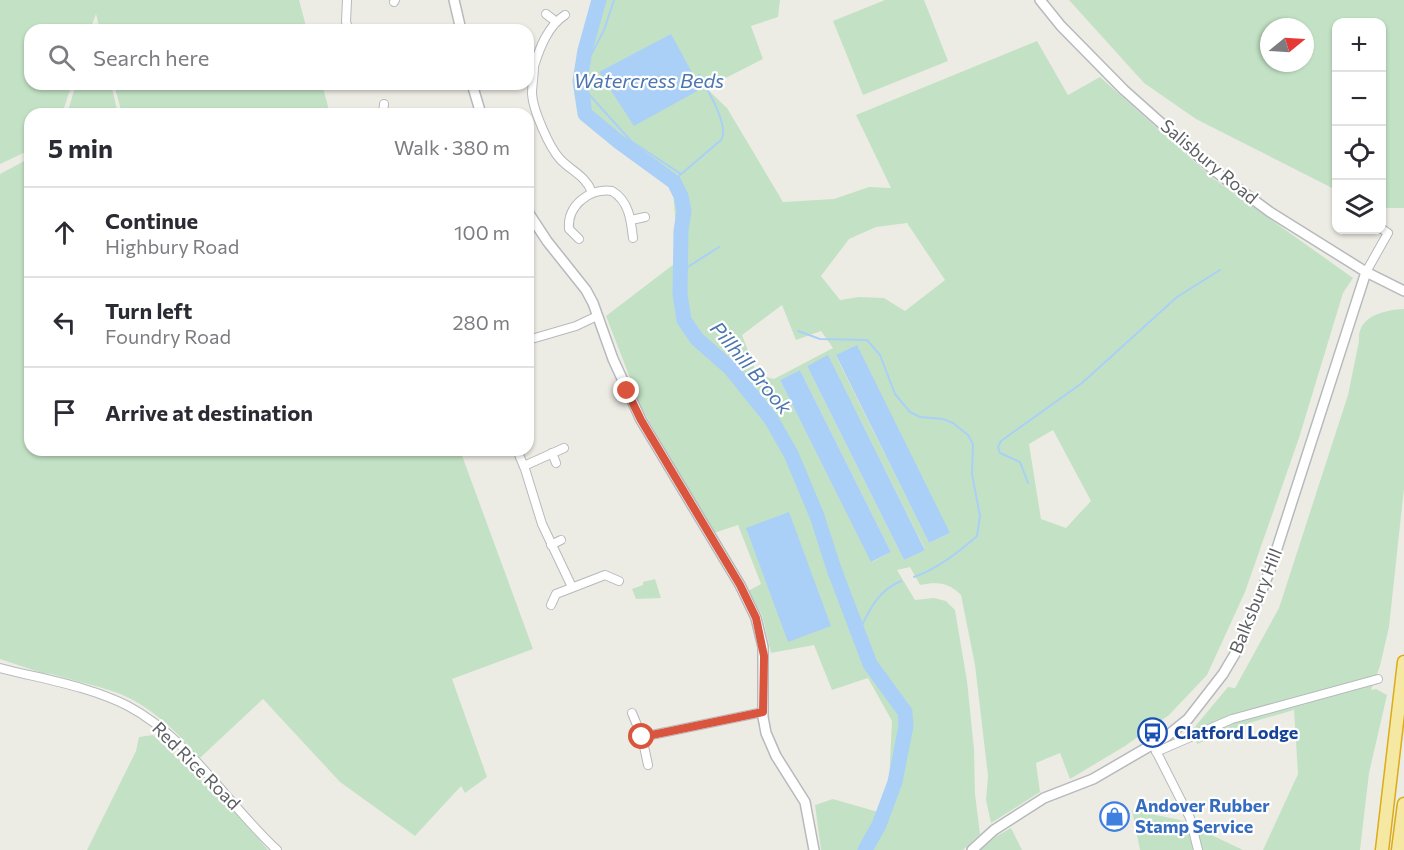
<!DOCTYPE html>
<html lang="en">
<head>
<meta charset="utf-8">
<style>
	:root { --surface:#fff; --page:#f7f7f7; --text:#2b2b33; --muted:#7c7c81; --line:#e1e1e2 }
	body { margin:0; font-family:Commissioner,sans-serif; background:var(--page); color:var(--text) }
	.controls { position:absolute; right:18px; top:18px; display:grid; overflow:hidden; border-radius:12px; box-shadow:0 2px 4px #0004 }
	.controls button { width:54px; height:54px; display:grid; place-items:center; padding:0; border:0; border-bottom:2px solid var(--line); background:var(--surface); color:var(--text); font:30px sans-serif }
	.compass { position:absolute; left:1260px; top:18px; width:54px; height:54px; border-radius:50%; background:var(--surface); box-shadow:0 2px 4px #0004; rotate:72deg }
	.stop { position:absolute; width:18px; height:18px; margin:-14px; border:4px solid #d9553e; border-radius:50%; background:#fff }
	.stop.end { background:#d9553e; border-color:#fff; box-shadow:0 2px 6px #0008 }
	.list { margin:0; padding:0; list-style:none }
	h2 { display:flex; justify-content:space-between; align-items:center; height:78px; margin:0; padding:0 24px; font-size:26px }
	h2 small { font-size:20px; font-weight:400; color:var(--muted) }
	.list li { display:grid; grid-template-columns:39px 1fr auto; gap:18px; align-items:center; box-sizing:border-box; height:90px; padding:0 24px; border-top:2px solid var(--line) }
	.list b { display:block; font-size:22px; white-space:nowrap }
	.list p { margin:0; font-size:20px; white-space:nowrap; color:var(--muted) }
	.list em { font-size:20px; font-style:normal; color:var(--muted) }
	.icon { flex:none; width:33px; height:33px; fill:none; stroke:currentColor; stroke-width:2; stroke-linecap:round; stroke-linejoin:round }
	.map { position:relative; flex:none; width:1404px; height:850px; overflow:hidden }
	.search { position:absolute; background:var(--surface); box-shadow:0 2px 4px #0004; left:24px; top:24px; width:510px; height:66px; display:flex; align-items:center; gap:15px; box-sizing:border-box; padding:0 21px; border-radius:18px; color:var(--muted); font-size:22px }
	.panel { position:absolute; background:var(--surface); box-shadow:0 2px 4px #0004; left:24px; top:108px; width:510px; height:348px; border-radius:18px }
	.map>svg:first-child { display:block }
	.green { fill:#c3e2c5; fill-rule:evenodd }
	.water { fill:#aad0f7 }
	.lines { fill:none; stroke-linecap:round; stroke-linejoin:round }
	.stream { stroke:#aad0f7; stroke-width:2 }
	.river { stroke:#aad0f7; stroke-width:15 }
	.minor-casing { stroke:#b6b9bd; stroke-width:10 }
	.tertiary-casing { stroke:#b6b9bd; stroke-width:12 }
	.trunk-casing { stroke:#dcab15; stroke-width:15 }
	.minor { stroke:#fff; stroke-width:8 }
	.tertiary { stroke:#fff; stroke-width:9 }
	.trunk { stroke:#f5e8a2; stroke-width:12 }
	.route { stroke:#d9553e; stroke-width:8 }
	.labels { text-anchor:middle; stroke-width:4.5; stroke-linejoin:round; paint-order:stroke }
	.street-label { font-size:18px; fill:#5c5f63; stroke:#fff }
	.transit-label { font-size:18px; font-weight:bold; fill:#164399; stroke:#fff; text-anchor:start }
	.shop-label { font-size:18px; font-weight:bold; fill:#366cbe; stroke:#fff; text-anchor:start }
	.water-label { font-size:20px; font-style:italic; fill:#4c76b0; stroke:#fff }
</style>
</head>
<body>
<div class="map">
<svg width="1404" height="850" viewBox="0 0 1404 850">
	<rect width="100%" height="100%" fill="#edece4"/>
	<g class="green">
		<polygon points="0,0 299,0 307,30 100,30 96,14 90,30 30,30 30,84 72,84 62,114 30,114 30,150 0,164"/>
		<path d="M596,0h184l-2,17 -27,9 12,33 -57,29 21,20 56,94 51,-3 35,-12 22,1 -35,-73 181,-74 31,54 32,-18 114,102 139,99 -10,15 -44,145 -54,154 -38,83 -38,40 -44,31 -55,33 -10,-26 -24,10 4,29 -49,31 -5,-23 2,-24 -13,-111 -14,-70c-14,-13 -23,-13 -41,-10l-10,-18 -13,3 18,30 19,-2 12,3 9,9 12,71 7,68 1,45 5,40 -17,16h-142l-6,-45 18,-6 45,13 11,-30 3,-61 -24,-43 -36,12 -18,-45 -43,8 -9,-38 -14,-24 13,-7 -23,-59 -24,8 -72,-124 -36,-93 72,-55 -5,-73 -89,-72 -4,-35zM907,223l38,57 -40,31 -21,-13 -25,-1 -19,3 -19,-24 28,-37 27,-12zM782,305l14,35 25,-9 12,17 -59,31 -17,-4 -15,-40zM828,356l97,193 -21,11 -97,-194zM836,356l114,177 -21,10zM800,370l91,182 -19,10 -92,-182zM1053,430l38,71 -25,27 -25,-9 -12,-75z"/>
		<polygon points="885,0 924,0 948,61 863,95 833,21"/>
		<path d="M1069,0h335v208h-22v-186h-46v168l-140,-71 -52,-36zM1269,27h36v36h-36z"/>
		<polygon points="76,84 111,84 118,114 67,114"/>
		<polygon points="114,84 322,84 330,114 122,114"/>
		<path d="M30,158v292h430l73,199 -81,30 35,98 -22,16 -4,-7 -46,50 -75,-54 -77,-83 -63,59c-23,-26 -51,-54 -85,-66 -21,-7 -43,-12 -64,-18l-9,-1 -42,-14v-485z"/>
		<path d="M1404,309v179l-15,139 -9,39 -9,24 5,-1 11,6 -18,78 -9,77h-97l35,-76 -4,-64 -45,13 -52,21 -4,-15 35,-42 7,1 44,-80 69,-213 11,-54c-2,-25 25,-31 45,-32z"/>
		<polygon points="655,579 661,598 636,599 632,589 643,585 643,582"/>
		<polygon points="153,735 238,815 268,850 87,850 136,751 139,737"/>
		<polygon points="1132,810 1180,820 1243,850 1140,850"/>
		<polygon points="1011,828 1022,850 980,850 997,836"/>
	</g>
	<g class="water">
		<polygon points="671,34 701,89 634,126 599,72"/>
		<polygon points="857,345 950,533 929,543 836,355"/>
		<polygon points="828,355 925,550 904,560 807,366"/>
		<polygon points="800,370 891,552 871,562 780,380"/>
		<polygon points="789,512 831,626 788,642 746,528"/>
	</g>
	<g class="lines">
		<g class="stream">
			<polyline points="614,0 604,30 583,70 583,82 586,91 631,141 681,174"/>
			<path d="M674,182l6,-7 41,-35c9,-14 -14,-51 -22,-65"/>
			<polyline points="680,272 719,247"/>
			<path d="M798,331l22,8 47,1 13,15 15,39 15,18 10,5 23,2 10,4 15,12 5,9 -1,30 8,42 -3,20c-18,16 -40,33 -63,41"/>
			<polyline points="1028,483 1020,462 1000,453 998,447 1001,441 1082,383 1177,297 1220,270"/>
			<path d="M858,633c11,-22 19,-42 43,-52"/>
		</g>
		<polyline class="river" points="599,0 585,50 580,81 585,114 619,142 674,182 681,196 684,211 681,231 680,294 684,320 697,339 730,368 771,419 791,454 817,516 834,569 870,664 905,712 906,726 895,782 879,825 865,850"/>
		<defs>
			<g id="minor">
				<polyline points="347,0 346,22 349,30"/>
				<polyline points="394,2 395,0"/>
				<polyline points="546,14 555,21"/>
				<path d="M528,64l6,2c0,10 -2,19 -2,28 1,16 17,53 28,65 11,12 25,16 32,33"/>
				<path d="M534,66c6,-19 14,-40 31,-51"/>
				<polyline points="383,114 384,104"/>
				<polyline points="631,220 645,217"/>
				<path d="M579,239l-10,-10c-2,-24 21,-41 43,-38 17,10 19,29 21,47"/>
				<polyline points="1366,272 1388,233 1382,229"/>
				<polyline points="528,340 576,326 597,316"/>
				<polyline points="517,450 525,469 542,524 572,587"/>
				<polyline points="552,453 556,463"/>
				<polyline points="524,466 564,448"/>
				<polyline points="551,545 561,540"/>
				<polyline points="551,605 556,594 605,575 619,581"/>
				<path d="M0,668c42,11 89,18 128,38 62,33 99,98 149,144"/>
				<polyline points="632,713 642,737 648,765"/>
				<polyline points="637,738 763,712"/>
				<polyline points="1155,749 1190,818 1198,850"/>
				<polyline points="1156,752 1232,719 1378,679"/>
			</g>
			<g id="tertiary">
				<polyline points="454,0 461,30"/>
				<polyline points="1040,0 1061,26 1124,90 1216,172 1270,212 1366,272 1404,291"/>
				<polyline points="472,84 481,114"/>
				<polyline points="528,212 547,241 586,290 593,303 613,359 641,420 740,585 756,618 763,647 763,717 766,733 776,756 805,802 814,850"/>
				<polyline points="972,850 994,830 1044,798 1093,779 1167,736 1188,719 1223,674 1239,647 1270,570 1366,272"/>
			</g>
			<g id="trunk">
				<polyline points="1382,850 1404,662"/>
				<polyline points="1398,850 1404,804"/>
			</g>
		</defs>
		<use href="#minor" class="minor-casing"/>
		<use href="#tertiary" class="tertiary-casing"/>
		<use href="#trunk" class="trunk-casing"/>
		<use href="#minor" class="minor"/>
		<use href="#tertiary" class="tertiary"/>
		<use href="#trunk" class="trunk"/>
	</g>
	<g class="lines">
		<polyline class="route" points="627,391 641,420 740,585 756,618 764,656 763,712 642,737"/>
	</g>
	<defs>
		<symbol id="bus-ring" viewBox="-11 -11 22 22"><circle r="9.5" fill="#fff" stroke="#1a4fb4" stroke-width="1.5"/><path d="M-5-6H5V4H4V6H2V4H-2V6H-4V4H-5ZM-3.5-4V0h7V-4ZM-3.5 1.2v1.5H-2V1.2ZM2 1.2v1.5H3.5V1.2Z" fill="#1a4fb4"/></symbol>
		<symbol id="shop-ring" viewBox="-11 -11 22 22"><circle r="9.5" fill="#fff" stroke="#3f7fe0" stroke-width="1.5"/><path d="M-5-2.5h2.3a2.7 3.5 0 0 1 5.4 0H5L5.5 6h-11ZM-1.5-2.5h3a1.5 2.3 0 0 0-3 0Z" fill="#3f7fe0"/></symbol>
	</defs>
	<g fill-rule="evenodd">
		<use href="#bus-ring" x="1136" y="716" width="33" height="33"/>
		<use href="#shop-ring" x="1098" y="800" width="33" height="33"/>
	</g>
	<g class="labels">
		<g class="street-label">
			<text transform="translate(1209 162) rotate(40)" y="6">Salisbury Road</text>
			<text transform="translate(1256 601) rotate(-68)" y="6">Balksbury Hill</text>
			<text transform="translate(196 766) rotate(45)" y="6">Red Rice Road</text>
		</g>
		<g class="transit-label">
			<text x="1174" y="739">Clatford Lodge</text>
		</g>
		<g class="shop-label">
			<text x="1135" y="812">Andover Rubber<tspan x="1135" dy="21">Stamp Service</tspan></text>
		</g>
		<g class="water-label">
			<text x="649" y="88">Watercress Beds</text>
			<text transform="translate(751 368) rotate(50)" y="7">Pillhill Brook</text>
		</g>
	</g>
</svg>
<div class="controls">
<button>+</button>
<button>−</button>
<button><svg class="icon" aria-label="locate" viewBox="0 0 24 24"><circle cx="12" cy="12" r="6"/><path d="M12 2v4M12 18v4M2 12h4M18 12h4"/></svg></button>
<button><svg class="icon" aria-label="layers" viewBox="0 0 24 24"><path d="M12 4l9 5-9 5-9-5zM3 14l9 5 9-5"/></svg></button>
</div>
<svg class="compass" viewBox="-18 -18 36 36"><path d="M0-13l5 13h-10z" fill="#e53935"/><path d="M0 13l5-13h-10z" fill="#7c7c81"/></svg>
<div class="stop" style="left:642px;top:737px"></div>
<div class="stop end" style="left:627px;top:391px"></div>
<div class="search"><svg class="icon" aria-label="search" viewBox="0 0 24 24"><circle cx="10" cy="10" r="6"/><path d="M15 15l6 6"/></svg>Search here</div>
<section class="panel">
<h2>5 min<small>Walk · 380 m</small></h2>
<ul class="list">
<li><svg class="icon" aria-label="ahead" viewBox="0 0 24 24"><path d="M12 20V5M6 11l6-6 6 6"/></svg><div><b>Continue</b><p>Highbury Road</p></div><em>100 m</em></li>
<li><svg class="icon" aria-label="left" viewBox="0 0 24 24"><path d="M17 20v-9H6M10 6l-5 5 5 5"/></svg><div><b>Turn left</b><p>Foundry Road</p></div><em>280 m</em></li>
<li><svg class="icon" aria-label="arrive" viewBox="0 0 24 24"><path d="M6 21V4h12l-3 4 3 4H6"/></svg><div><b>Arrive at destination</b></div></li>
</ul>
</section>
</div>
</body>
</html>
